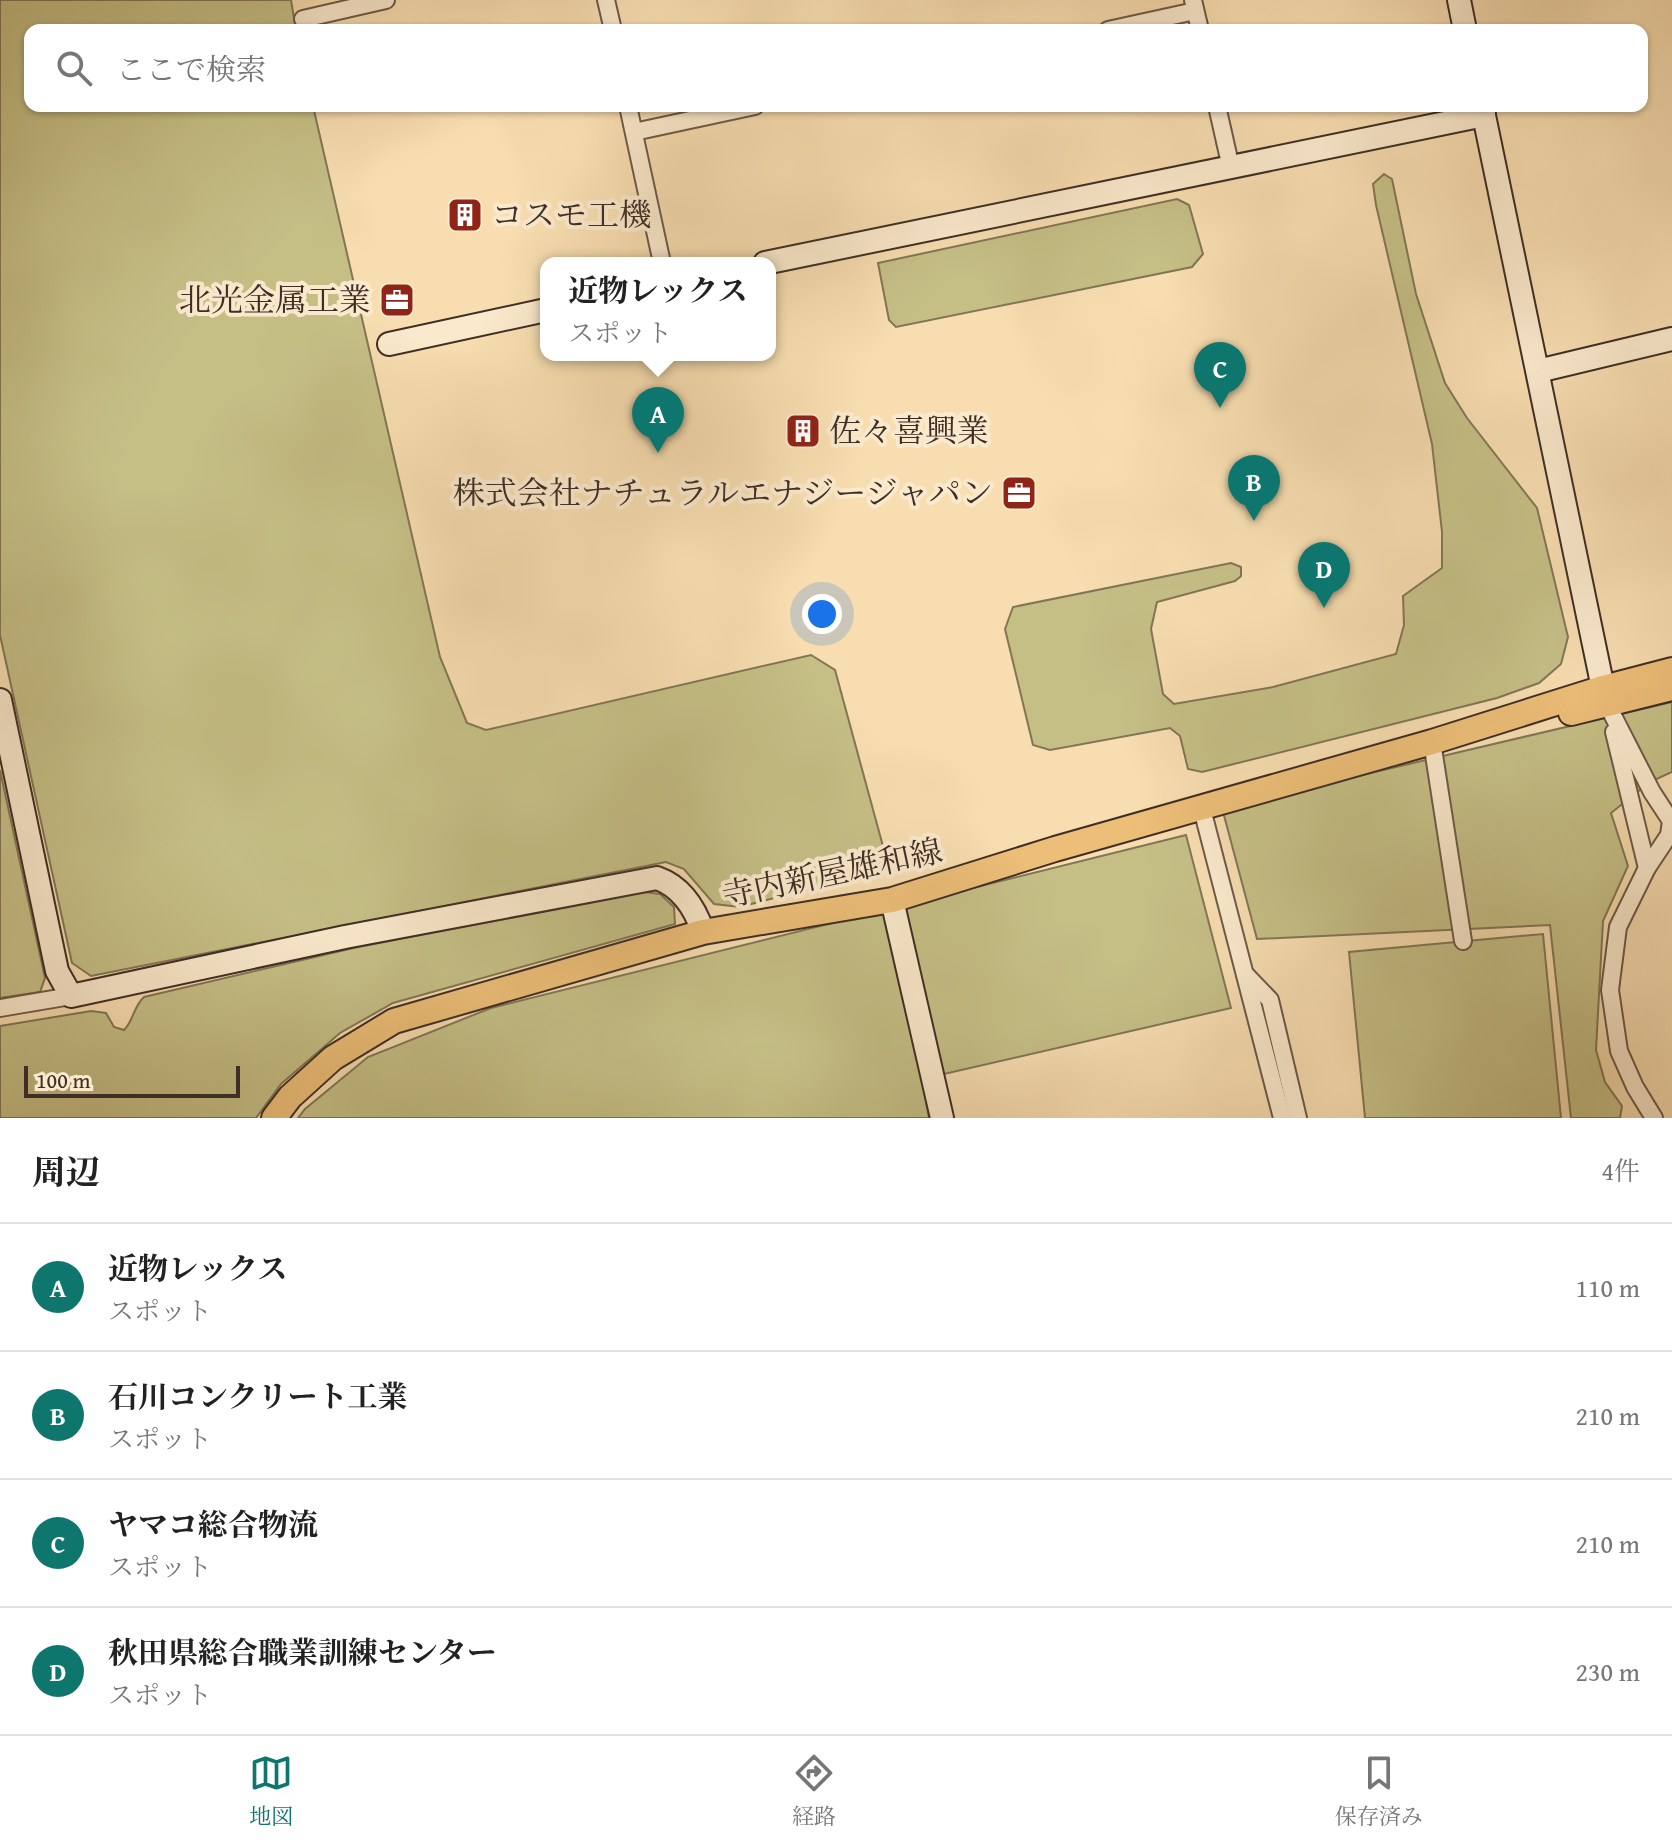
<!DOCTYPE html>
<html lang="ja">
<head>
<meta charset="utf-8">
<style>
	:root { --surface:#fff; --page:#f2f2f2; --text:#222; --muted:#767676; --line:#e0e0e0; --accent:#0f766e }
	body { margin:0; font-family:"Gentium Book Plus","Noto Serif JP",serif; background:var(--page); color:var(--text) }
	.scale { position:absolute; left:24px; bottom:20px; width:216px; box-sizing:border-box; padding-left:8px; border:4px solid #3f2e25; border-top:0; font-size:22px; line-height:28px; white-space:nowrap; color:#3f2e25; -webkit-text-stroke:6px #fae9cc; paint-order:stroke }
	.you { position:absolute; left:822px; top:614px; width:28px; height:28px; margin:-20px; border:6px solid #fff; border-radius:50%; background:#1a73e8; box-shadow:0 0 0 12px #1a73e833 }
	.badge { display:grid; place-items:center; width:52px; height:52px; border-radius:50%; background:var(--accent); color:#fff; font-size:26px; font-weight:700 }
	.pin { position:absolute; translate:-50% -66px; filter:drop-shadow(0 2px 4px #0008) }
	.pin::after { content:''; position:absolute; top:42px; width:28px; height:24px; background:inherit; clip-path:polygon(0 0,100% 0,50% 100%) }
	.popup { position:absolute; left:540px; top:257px; width:236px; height:104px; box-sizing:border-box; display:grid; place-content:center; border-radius:16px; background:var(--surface); filter:drop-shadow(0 2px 6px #0005); font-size:26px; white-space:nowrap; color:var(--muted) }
	.popup b { font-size:30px; color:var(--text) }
	.popup::after { content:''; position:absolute; left:50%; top:100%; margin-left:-16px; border:16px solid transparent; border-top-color:var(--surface) }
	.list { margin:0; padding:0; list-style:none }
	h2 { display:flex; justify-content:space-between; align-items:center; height:104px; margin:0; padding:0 32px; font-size:34px }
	h2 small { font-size:26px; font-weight:400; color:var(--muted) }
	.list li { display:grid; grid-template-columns:52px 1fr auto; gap:24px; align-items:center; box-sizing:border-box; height:128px; padding:0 32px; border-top:2px solid var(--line) }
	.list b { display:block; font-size:30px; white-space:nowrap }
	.list p { margin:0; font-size:26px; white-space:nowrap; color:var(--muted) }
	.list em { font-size:26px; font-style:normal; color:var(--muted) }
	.icon { flex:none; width:44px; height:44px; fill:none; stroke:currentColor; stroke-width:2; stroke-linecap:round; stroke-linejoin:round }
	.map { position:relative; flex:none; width:1672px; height:1118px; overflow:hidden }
	.search { position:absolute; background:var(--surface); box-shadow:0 2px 6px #0004; left:24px; right:24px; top:24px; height:88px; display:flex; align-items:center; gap:20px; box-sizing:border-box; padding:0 28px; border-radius:16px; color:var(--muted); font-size:30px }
	.sheet { height:616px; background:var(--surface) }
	nav { display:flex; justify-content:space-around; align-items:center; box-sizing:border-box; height:112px; border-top:2px solid var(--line); background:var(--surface); font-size:22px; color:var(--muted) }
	nav a { display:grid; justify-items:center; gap:4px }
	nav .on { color:var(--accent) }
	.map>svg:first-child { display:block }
	.green { fill:#c5bf86; stroke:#827656; stroke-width:2 }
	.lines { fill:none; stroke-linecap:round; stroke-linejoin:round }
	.street-casing { stroke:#6d5a48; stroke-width:20 }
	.secondary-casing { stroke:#3f2e25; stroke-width:26 }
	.primary-casing { stroke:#3f2e25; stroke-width:28 }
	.street { stroke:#fae9cc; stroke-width:16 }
	.secondary { stroke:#fae9cc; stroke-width:22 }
	.primary { stroke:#ecbe78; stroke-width:24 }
	.labels { text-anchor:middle; stroke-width:8; stroke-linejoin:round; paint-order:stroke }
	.poi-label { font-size:32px; fill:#3f2e25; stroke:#fae9cc; text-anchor:start }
	.street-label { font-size:32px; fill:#3f2e25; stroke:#fae9cc }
</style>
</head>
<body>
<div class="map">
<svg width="1672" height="1118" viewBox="0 0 1672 1118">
	<rect width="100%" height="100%" fill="#f7ddb0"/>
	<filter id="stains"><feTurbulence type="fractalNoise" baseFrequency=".0025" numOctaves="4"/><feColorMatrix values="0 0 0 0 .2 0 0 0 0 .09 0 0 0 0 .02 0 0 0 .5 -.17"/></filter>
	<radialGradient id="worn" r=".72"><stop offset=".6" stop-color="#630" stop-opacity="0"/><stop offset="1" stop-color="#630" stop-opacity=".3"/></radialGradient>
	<g class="green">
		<polygon points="0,0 291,0 296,30 30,30 30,106 313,106 440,657 467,723 486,730 811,655 835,670 884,850 876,871 740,907 714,904 684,869 666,862 91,976 72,963 0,635"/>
		<polygon points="1384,174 1392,179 1416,294 1445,383 1467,418 1537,508 1568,637 1561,664 1539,683 1497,698 1202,772 1188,769 1180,736 1170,728 1050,750 1033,745 1005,629 1013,607 1231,563 1241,567 1241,576 1235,581 1157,602 1151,629 1163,694 1174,704 1273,687 1396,654 1404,625 1403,596 1442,568 1442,532 1432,444 1376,205 1373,184"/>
		<polygon points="1177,199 1189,205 1203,254 1192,267 896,327 889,320 878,263"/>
		<polygon points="1672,702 1672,772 1650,782 1611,813 1628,866 1603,921 1596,1050 1605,1082 1622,1106 1620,1118 1571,1118 1550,925 1257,939 1222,808"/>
		<polygon points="0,770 45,978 40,992 0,998"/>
		<polygon points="1186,835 1231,1008 922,1079 929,1118 298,1118 305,1109 368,1057 491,1008"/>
		<path d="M645,892l15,2 14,13 1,17 -282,79 -53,30 -59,51 -25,34h-256v-92l91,-15 15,2 8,14 10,3c10,-10 9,-23 20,-33l214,-50z"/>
		<polygon points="1543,934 1561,1118 1365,1118 1349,952"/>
	</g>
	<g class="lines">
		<defs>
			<g id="street">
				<polyline points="606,0 613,30"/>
				<polyline points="1193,0 1200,30"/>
				<polyline points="303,19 386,0"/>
				<polyline points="1108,30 1195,11"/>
				<polyline points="628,106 662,263"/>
				<polyline points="1217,106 1231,168"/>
				<polyline points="634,132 755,106"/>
				<polyline points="1607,704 1652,792 1671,821 1669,835 1647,868 1618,927 1610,990 1619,1051 1635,1087 1654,1118"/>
				<polyline points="1614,732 1647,868"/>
				<polyline points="1432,742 1463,941"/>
				<polyline points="1202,809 1282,1118"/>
				<polyline points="1245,974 1270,1000 1298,1118"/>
				<polyline points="0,1008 71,996"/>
			</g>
			<g id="secondary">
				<polyline points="1459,0 1465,30"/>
				<polyline points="1482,106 1603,688"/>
				<polyline points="765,263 1484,115"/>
				<polyline points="389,344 546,310"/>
				<polyline points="1538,371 1672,339"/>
				<path d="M0,700l57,271 14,25 274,-59 312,-59c25,9 38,30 46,54"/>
				<polyline points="892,900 942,1118"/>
			</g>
			<g id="primary">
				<polyline points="1571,713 1672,688"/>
				<polyline points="274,1118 290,1097 333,1058 394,1021 703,932 892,900 1055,849 1432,742 1603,688 1672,670"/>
			</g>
		</defs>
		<use href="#street" class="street-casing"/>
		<use href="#secondary" class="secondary-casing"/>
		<use href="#primary" class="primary-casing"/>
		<use href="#street" class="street"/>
		<use href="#secondary" class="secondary"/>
		<use href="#primary" class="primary"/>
	</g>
	<defs>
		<symbol id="building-square" viewBox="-11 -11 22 22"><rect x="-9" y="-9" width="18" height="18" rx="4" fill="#8f2418" stroke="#fae9cc"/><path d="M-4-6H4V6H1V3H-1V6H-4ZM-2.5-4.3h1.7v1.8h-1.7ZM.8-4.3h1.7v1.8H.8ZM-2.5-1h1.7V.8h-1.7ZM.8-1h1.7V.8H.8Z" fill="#fff"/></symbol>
		<symbol id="office-square" viewBox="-11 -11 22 22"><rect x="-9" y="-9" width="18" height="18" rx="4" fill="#8f2418" stroke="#fae9cc"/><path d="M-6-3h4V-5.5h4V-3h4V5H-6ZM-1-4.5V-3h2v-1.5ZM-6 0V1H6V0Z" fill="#fff"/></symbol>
	</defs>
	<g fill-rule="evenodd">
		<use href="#building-square" x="445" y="195" width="40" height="40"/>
		<use href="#office-square" x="377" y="280" width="40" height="40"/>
		<use href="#building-square" x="783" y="411" width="40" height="40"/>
		<use href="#office-square" x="999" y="473" width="40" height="40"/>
	</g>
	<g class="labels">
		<g class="poi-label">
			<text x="491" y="226">コスモ工機</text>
			<text x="371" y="311" text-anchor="end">北光金属工業</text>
			<text x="829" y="442">佐々喜興業</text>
			<text x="993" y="504" text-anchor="end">株式会社ナチュラルエナジージャパン</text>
		</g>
		<g class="street-label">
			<text transform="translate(832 873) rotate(-12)" y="11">寺内新屋雄和線</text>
		</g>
	</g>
	<rect width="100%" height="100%" filter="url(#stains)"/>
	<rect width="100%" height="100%" fill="url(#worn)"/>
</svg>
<div class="scale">100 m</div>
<div class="you"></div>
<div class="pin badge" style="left:658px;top:453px">A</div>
<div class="popup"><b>近物レックス</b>スポット</div>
<div class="pin badge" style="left:1254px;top:521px">B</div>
<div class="pin badge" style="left:1220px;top:408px">C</div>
<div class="pin badge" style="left:1324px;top:608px">D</div>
<div class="search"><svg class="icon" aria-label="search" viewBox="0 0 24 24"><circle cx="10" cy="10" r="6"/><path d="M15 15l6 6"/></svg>ここで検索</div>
</div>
<section class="sheet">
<h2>周辺<small>4件</small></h2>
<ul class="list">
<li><span class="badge">A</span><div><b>近物レックス</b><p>スポット</p></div><em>110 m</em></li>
<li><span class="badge">B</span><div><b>石川コンクリート工業</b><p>スポット</p></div><em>210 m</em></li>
<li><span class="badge">C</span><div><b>ヤマコ総合物流</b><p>スポット</p></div><em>210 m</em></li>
<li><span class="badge">D</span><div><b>秋田県総合職業訓練センター</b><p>スポット</p></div><em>230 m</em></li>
</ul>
</section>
<nav>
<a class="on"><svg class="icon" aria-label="map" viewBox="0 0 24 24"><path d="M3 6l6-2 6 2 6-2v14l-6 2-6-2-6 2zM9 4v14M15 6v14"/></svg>地図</a>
<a><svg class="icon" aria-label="directions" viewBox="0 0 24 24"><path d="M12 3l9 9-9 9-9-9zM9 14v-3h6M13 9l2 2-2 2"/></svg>経路</a>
<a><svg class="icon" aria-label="saved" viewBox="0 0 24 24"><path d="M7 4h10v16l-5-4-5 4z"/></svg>保存済み</a>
</nav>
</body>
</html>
